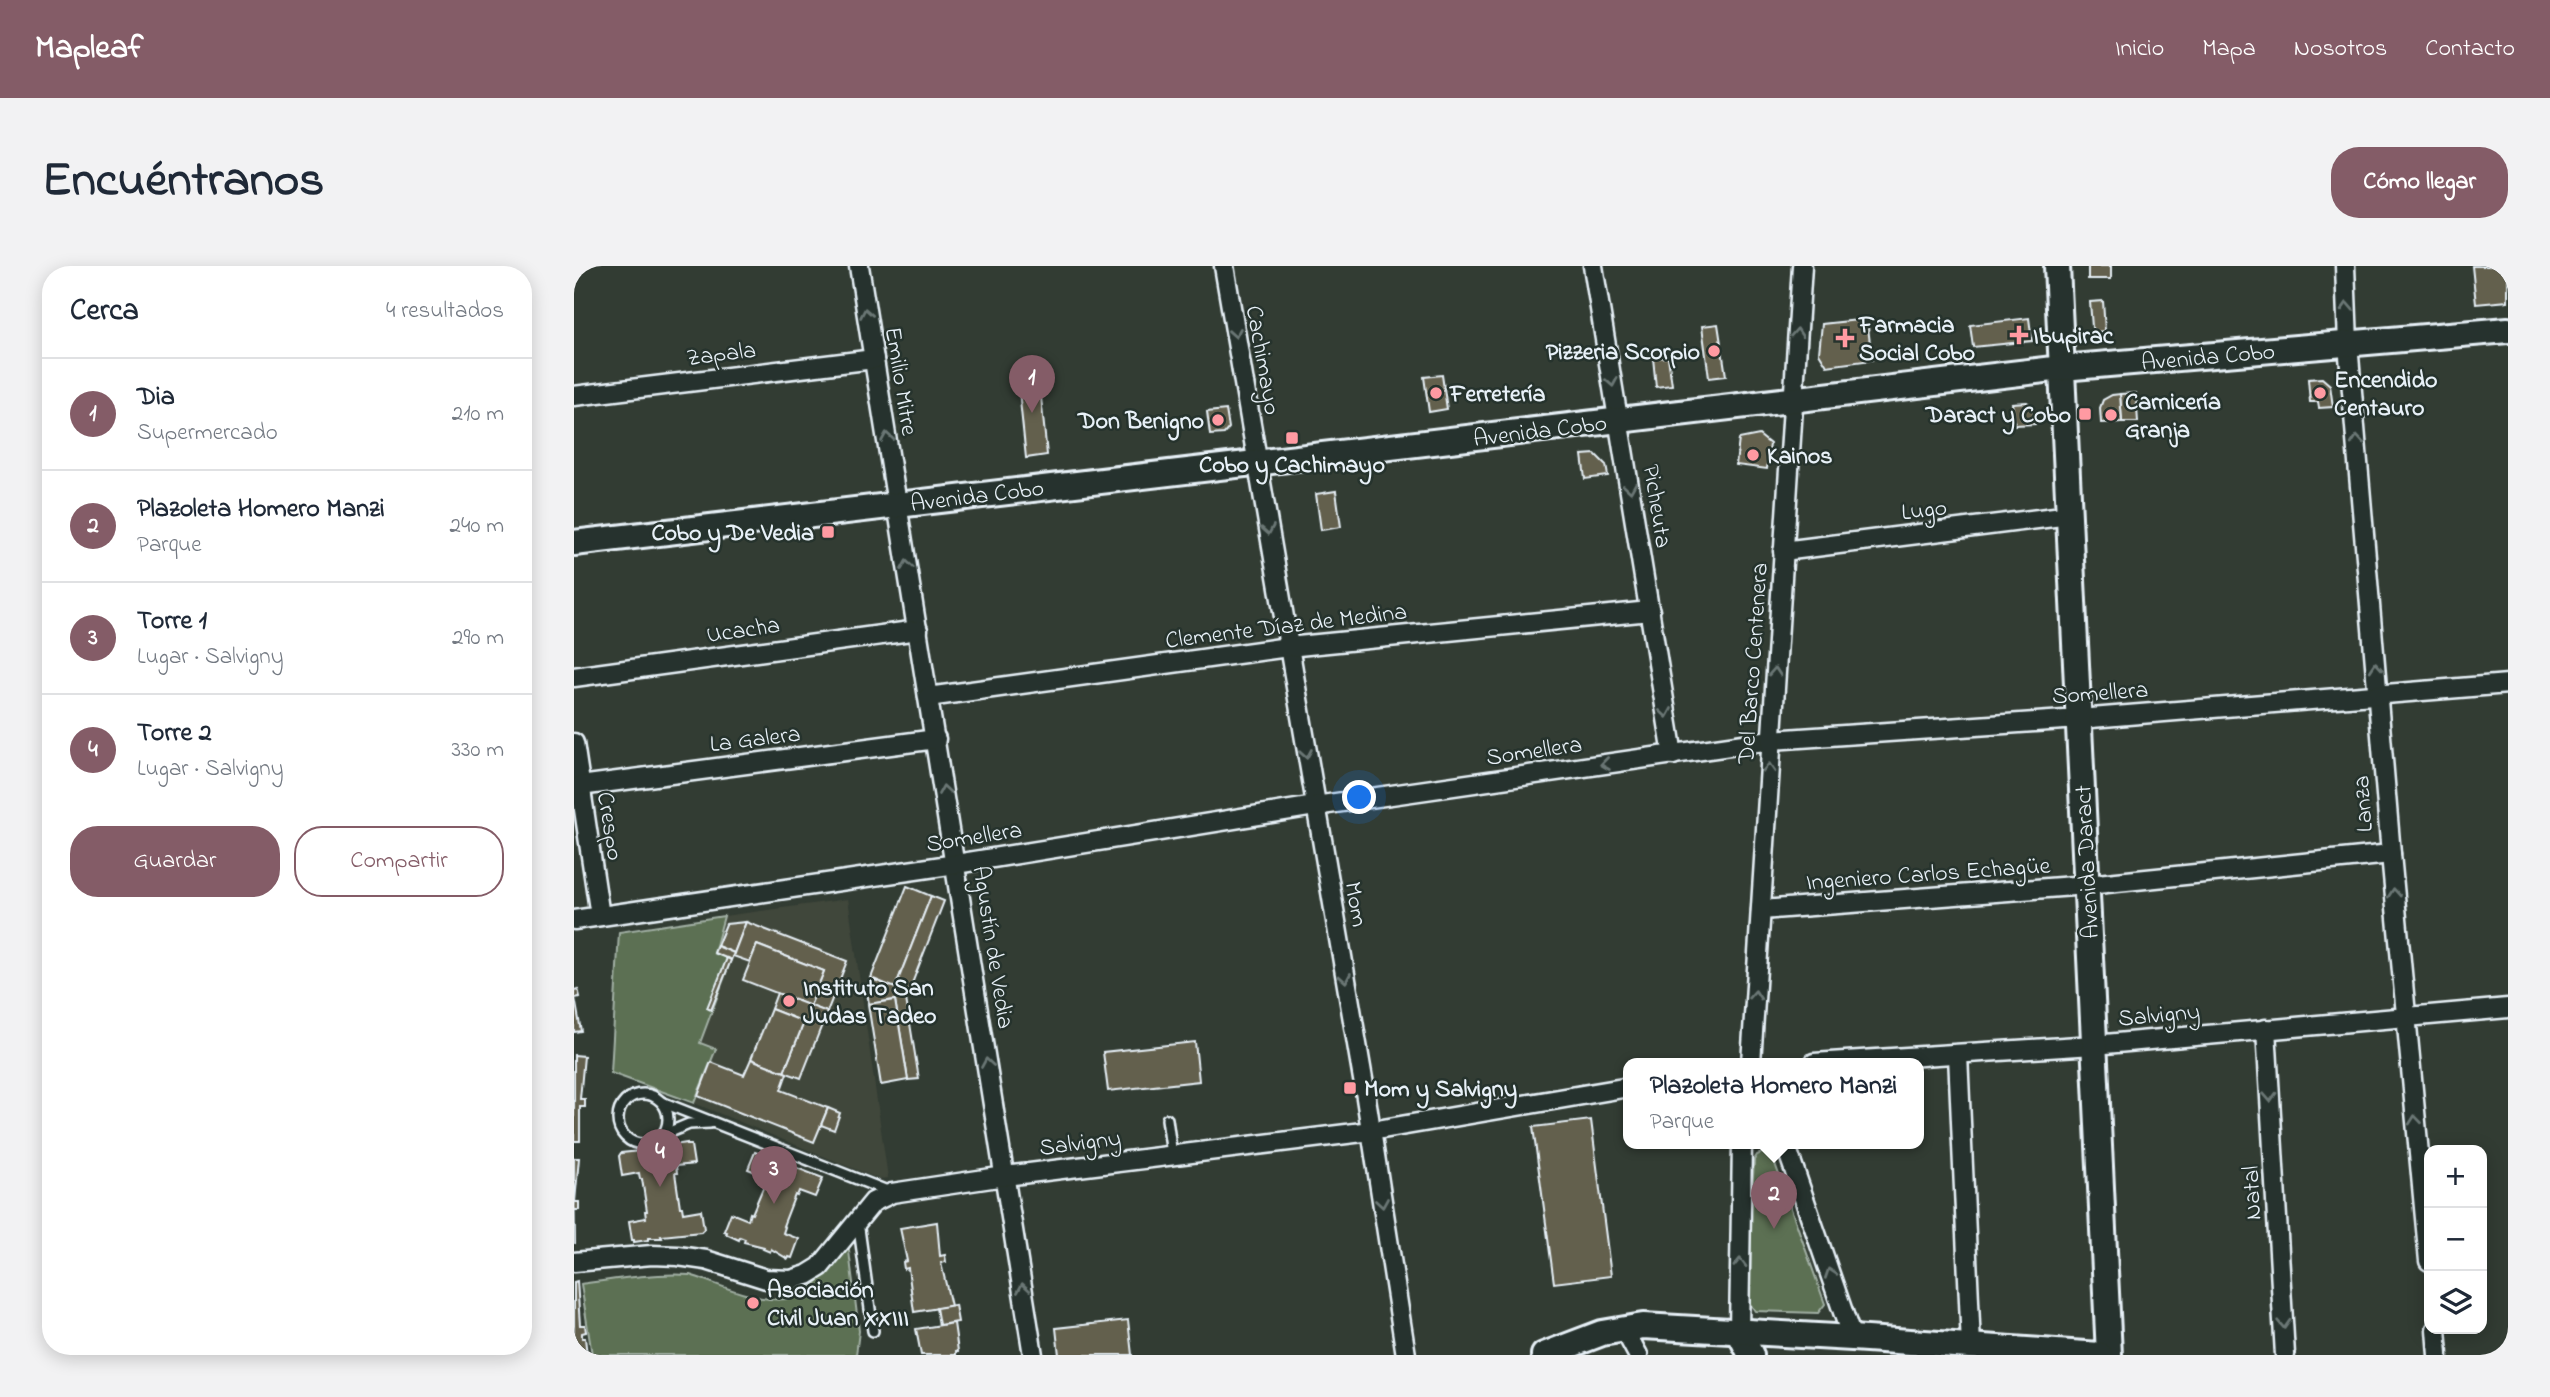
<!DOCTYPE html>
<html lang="es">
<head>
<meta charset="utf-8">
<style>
	:root { --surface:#fff; --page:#f2f2f3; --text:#1f2937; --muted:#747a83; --line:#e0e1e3; --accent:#845c67 }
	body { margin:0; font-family:"Indie Flower",sans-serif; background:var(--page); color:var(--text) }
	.controls { position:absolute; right:21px; bottom:21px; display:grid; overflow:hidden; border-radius:14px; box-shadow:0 4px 18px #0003 }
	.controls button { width:63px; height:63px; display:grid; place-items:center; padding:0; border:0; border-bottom:2px solid var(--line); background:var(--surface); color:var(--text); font:35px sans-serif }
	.you { position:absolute; left:786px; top:532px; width:24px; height:24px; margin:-18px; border:5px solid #fff; border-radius:50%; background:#1a73e8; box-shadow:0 0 0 10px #1a73e833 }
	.badge { display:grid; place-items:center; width:46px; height:46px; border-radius:50%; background:var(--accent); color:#fff; font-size:23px; font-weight:700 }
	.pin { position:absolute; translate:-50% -58px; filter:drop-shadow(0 2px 4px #0008) }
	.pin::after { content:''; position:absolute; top:37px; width:24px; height:21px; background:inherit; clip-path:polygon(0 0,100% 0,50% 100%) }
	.popup { position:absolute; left:1049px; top:792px; width:301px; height:91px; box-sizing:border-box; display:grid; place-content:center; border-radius:14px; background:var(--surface); filter:drop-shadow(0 2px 5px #0005); font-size:23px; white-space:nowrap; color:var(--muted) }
	.popup b { font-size:26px; color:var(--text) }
	.popup::after { content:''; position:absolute; left:50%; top:100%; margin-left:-14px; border:14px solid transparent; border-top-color:var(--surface) }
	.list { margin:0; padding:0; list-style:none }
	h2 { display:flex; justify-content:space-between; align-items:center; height:91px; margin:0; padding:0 28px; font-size:30px }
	h2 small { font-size:23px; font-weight:400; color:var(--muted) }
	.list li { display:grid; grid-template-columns:46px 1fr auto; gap:21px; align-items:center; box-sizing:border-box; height:112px; padding:0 28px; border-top:2px solid var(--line) }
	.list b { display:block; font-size:26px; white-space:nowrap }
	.list p { margin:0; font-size:23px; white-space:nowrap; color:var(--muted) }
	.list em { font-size:23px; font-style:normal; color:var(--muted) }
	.actions { display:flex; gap:14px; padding:21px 28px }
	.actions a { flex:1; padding:16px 0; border:2px solid var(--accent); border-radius:28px; text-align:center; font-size:24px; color:var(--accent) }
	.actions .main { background:var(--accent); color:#fff }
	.icon { flex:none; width:38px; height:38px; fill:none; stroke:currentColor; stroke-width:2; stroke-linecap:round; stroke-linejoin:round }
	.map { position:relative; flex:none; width:1934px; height:1089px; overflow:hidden; border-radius:28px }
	header { display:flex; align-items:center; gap:42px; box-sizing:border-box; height:98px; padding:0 35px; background:var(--accent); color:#fff }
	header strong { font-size:33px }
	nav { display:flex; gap:38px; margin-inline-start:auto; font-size:24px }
	.intro { display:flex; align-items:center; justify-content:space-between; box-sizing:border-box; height:168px; padding:0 42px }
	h1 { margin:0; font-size:49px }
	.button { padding:18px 32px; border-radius:28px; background:var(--accent); color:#fff; font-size:24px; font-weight:700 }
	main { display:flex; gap:42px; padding:0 42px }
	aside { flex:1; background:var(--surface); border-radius:28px; box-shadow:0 4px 18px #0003 }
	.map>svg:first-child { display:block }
	.built { fill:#41473b }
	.green { fill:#5b6f52; stroke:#a2b0a5; stroke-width:2 }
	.building { fill:#64604d; stroke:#e8f1f8; stroke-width:2 }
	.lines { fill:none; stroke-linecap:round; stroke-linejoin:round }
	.service-casing { stroke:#e8f1f8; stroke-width:14 }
	.minor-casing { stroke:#e8f1f8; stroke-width:23 }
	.secondary-casing { stroke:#e8f1f8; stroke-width:30 }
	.service { stroke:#26332d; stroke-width:9 }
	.minor { stroke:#26332d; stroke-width:18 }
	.secondary { stroke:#26332d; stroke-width:24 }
	.oneway { stroke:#6a7674 }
	.poi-dot { fill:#ff9aa2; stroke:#26332d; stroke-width:2.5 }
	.labels { text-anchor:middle; stroke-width:5; stroke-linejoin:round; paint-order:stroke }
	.poi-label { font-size:24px; font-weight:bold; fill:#e8f1f8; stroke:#26332d; text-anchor:start }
	.street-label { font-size:24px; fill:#e8f1f8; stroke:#26332d }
</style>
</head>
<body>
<header>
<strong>Mapleaf</strong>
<nav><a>Inicio</a><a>Mapa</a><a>Nosotros</a><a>Contacto</a></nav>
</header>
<div class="intro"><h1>Encuéntranos</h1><a class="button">Cómo llegar</a></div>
<main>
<aside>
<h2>Cerca<small>4 resultados</small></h2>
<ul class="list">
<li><span class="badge">1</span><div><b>Dia</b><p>Supermercado</p></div><em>210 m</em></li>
<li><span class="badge">2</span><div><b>Plazoleta Homero Manzi</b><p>Parque</p></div><em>240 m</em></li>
<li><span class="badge">3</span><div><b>Torre 1</b><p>Lugar · Salvigny</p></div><em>290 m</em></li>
<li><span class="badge">4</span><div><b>Torre 2</b><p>Lugar · Salvigny</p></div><em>330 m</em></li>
</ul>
<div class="actions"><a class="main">Guardar</a><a>Compartir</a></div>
</aside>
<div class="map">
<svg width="1934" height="1089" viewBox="0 0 1934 1089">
	<rect width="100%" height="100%" fill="#323c33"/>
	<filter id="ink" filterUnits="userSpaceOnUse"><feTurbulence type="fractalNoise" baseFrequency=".0143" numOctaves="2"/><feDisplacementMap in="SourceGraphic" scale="14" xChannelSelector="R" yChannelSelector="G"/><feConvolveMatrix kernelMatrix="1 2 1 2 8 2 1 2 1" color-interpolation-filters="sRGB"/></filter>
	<g filter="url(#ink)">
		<polygon class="built" points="274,633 314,912 305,913 120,837 141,783 126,777 157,694 140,687 150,650"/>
		<g class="green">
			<polygon points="150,650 140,687 157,694 126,777 142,783 120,837 37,807 45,666"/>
			<polygon points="1190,886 1196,887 1199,892 1251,1038 1244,1047 1181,1045 1172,1032 1180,894 1183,889"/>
			<path d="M274,977l11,88 -3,24h-264l-11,-71c36,-5 72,-11 109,-9 30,9 85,38 115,17 18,-13 30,-31 43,-49z"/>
		</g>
		<g class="building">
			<rect x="1514" y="0" width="23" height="13"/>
			<polygon points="1898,0 1934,0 1934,35 1902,38"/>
			<polygon points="1529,35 1531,65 1522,66 1518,61 1516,36"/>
			<polygon points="1455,52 1458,75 1399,81 1396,59"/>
			<polygon points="1293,53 1298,94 1253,100 1245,87 1248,58"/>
			<polygon points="1144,58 1152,110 1135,112 1128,60"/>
			<polygon points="1094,91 1098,119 1082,121 1079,92"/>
			<polygon points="464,102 473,189 452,192 443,105"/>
			<polygon points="868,109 873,143 855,146 850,111"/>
			<polygon points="1748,112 1756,119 1759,141 1745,142 1744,136 1736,136 1734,113"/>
			<polygon points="1562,127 1564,156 1548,156 1546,128"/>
			<polygon points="1546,128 1548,156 1527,157 1526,142 1529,134 1538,129"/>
			<polygon points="1453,136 1459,141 1461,158 1441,159 1438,137"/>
			<polygon points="652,144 655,162 650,168 636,169 633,146"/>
			<polygon points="1185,169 1196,178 1193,203 1162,199 1165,173"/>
			<polygon points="1021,188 1032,199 1034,210 1011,213 1008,189"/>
			<polygon points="762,225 767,261 747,264 742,228"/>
			<polygon points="333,620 357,630 321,722 297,712"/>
			<polygon points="357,630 370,635 332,733 345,813 334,814 321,734 295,738 293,726 298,713 321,722"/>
			<polygon points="172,656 160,687 143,680 152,658"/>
			<polygon points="172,656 273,695 253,746 236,740 250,705 183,679 176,696 159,690"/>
			<polygon points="183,679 250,705 236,740 169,714"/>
			<polygon points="143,680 160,687 157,694 140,687"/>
			<polygon points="153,692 157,694 137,744 133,742"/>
			<polygon points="4,723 6,731 1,732 7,765 0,766 0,724"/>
			<polygon points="203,727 253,746 227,812 210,806 230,756 197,743"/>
			<polygon points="321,734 334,814 307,819 294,738"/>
			<polygon points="197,743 230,756 210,806 177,793"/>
			<polygon points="621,776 625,815 534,825 529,786"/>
			<polygon points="0,789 10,790 6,833 11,833 11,841 6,841 6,875 0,875"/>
			<polygon points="177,793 213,807 207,824 254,842 240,876 124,830 137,796 170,809"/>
			<polygon points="254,842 266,847 260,864 247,859"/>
			<polygon points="1017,854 1037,1010 980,1017 959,861"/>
			<polygon points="113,877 113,879 117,879 120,898 102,900 103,907 101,907 106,941 108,941 109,947 127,944 130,963 127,966 87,970 88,972 74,972 74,974 60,976 60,974 58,974 55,955 72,952 71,945 73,945 68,913 66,913 65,907 48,910 45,890 47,887 86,883 86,881 94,880 94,882 100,881 100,879"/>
			<polygon points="181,886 249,912 241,931 225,925 223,930 221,929 209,960 211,961 209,967 225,973 218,992 215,991 214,993 197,983 196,986 189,983 190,981 170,976 171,973 166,971 165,974 152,968 153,966 150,965 157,947 174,954 176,947 178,948 191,917 188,916 191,910 174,903"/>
			<polygon points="0,892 5,892 1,936 5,936 5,944 0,944 1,978"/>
			<polygon points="363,956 366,990 371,989 372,996 367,997 377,1040 340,1046 334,1002 330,1003 329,996 333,995 326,962"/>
			<polygon points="3,1015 6,1059 11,1059 12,1066 8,1067 8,1072 11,1072 13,1089 0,1089 0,1016"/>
			<polygon points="381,1039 384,1056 365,1059 362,1042"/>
			<polygon points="554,1054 558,1089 485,1089 482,1062"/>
			<polygon points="380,1057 384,1085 382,1085 382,1089 347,1089 342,1063"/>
		</g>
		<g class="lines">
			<defs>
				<g id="service">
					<circle cx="69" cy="853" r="25"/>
					<polyline points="90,837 316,926"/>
					<polyline points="593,853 598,889"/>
					<polyline points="91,868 115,858 136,857"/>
					<polyline points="284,955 299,1065"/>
				</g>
				<g id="minor">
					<polyline points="285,0 459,1089"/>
					<polyline points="650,0 790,819 832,1089"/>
					<polyline points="1019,0 1099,489"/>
					<polyline points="1771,0 1774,78 1817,588 1855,995"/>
					<polyline points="0,130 300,93"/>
					<polyline points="1209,285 1496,249"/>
					<polyline points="0,411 344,364"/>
					<polyline points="354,431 714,381 1076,345"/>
					<polyline points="0,477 26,650"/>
					<polyline points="6,520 362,473"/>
					<polyline points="1187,644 1513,619 1817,588"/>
					<polyline points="0,654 382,598 741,540 1197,474 1505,453 1934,418"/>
					<polyline points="1692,763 1711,1089"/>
					<polyline points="1384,789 1397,1080"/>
					<polyline points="1177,797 1228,0"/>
					<polyline points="1240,797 1520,779 1934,742"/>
					<polyline points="1211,877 1278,1072"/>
					<polyline points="0,996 78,989 104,990 132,994 192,1013 217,1014 233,1009 246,1001 299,936 318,927 431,910 797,865 1055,821"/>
					<polyline points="1050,1063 1064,1089"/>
					<polyline points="1862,1063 1864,1089"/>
					<polyline points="1165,1066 1168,877"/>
				</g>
				<g id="secondary">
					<polyline points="1483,0 1535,1089"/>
					<polyline points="0,277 1488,102 1934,64"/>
					<polyline points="1165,1066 1177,1089"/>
					<polyline points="970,1089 1028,1067 1069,1060 1278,1072 1526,1089"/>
				</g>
			</defs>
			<use href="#service" class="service-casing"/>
			<use href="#minor" class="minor-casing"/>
			<use href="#secondary" class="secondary-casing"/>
			<use href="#service" class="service"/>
			<use href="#minor" class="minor"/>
			<use href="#secondary" class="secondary"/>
		</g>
		<defs><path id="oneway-chevron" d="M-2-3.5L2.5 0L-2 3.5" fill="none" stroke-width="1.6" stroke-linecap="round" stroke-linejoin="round" transform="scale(1.75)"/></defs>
		<g class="oneway">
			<use href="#oneway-chevron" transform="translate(1773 41) rotate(-93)"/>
			<use href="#oneway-chevron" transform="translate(292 47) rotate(-100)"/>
			<use href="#oneway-chevron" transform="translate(661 67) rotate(80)"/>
			<use href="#oneway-chevron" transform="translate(1223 67) rotate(-86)"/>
			<use href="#oneway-chevron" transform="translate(1038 116) rotate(80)"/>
			<use href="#oneway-chevron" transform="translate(313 171) rotate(-99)"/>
			<use href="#oneway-chevron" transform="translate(1783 174) rotate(-95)"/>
			<use href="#oneway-chevron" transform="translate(1056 222) rotate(81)"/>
			<use href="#oneway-chevron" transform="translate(694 264) rotate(80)"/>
			<use href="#oneway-chevron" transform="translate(333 299) rotate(-99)"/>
			<use href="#oneway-chevron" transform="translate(1802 401) rotate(-95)"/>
			<use href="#oneway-chevron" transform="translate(1201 406) rotate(-86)"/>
			<use href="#oneway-chevron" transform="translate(1092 447) rotate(81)"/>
			<use href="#oneway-chevron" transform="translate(732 488) rotate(80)"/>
			<use href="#oneway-chevron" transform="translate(1031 498) rotate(172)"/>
			<use href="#oneway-chevron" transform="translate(1195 502) rotate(-87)"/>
			<use href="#oneway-chevron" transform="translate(370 524) rotate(-99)"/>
			<use href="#oneway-chevron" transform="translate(1820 627) rotate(-95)"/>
			<use href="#oneway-chevron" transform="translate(771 712) rotate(80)"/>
			<use href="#oneway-chevron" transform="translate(1181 729) rotate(-86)"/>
			<use href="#oneway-chevron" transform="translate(413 797) rotate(-99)"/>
			<use href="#oneway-chevron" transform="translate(1696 831) rotate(87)"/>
			<use href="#oneway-chevron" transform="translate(1841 854) rotate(-96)"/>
			<use href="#oneway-chevron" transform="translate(808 937) rotate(81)"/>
			<use href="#oneway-chevron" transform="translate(1166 997) rotate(-89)"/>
			<use href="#oneway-chevron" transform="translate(1256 1007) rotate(-109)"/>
			<use href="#oneway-chevron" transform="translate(449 1022) rotate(-99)"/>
			<use href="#oneway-chevron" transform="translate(1710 1058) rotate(87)"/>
		</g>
	</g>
	<g class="poi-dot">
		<path d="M1441.5 58.5h7v7h7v7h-7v7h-7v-7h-7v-7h7z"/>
		<path d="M1267.5 61.5h7v7h7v7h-7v7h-7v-7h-7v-7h7z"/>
		<circle cx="1140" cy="85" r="7"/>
		<circle cx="862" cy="127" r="7"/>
		<circle cx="1746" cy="127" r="7"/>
		<rect x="1504" y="141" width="14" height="14" rx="3.5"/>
		<circle cx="1537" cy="149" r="7"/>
		<circle cx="644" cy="154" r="7"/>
		<rect x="711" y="165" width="14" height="14" rx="3.5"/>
		<circle cx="1179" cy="189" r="7"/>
		<rect x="247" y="259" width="14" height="14" rx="3.5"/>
		<circle cx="215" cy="735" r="7"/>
		<rect x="769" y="815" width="14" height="14" rx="3.5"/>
		<circle cx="179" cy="1037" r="7"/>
	</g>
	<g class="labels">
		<g class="poi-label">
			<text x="1285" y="66">Farmacia<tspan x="1285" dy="28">Social Cobo</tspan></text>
			<text x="1459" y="77">Ibupirac</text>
			<text x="1126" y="93" text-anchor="end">Pizzeria Scorpio</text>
			<text x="1760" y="121">Encendido<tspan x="1760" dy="28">Centauro</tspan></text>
			<text x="876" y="135">Ferretería</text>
			<text x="1551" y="143">Carnicería<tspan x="1551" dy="28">Granja</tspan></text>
			<text x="1497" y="156" text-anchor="end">Daract y Cobo</text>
			<text x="630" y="162" text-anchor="end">Don Benigno</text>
			<text x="1193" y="197">Kainos</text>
			<text x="718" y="206" text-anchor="middle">Cobo y Cachimayo</text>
			<text x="240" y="274" text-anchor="end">Cobo y De Vedia</text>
			<text x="229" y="729">Instituto San<tspan x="229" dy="28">Judas Tadeo</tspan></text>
			<text x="790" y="830">Mom y Salvigny</text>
			<text x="193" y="1031">Asociación<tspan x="193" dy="28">Civil Juan XXIII</tspan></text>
		</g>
		<g class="street-label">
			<text transform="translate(147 87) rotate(-7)" y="8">Zapala</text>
			<text transform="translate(1634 90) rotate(-5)" y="8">Avenida Cobo</text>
			<text transform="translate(690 94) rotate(80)" y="8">Cachimayo</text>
			<text transform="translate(328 115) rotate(81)" y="8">Emilio Mitre</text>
			<text transform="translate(966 164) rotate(-7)" y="8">Avenida Cobo</text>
			<text transform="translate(403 229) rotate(-7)" y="8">Avenida Cobo</text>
			<text transform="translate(1084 240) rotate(81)" y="8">Picheuta</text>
			<text transform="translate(1350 243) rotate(-7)" y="8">Lugo</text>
			<text transform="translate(712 359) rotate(-7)" y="8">Clemente Díaz de Medina</text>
			<text transform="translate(169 363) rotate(-8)" y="8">Ucacha</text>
			<text transform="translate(1178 397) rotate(-86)" y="8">Del Barco Centenera</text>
			<text transform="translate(1526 426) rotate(-4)" y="8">Somellera</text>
			<text transform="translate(181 472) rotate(-7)" y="8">La Galera</text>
			<text transform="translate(960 484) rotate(-8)" y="8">Somellera</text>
			<text transform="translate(1788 538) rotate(-94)" y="8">Lanza</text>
			<text transform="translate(37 560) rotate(81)" y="8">Crespo</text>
			<text transform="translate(400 570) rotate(-9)" y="8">Somellera</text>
			<text transform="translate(1512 596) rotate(-93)" y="8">Avenida Daract</text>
			<text transform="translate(1354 607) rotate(-4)" y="8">Ingeniero Carlos Echagüe</text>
			<text transform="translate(783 638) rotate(80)" y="8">Mom</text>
			<text transform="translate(420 681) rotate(81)" y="8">Agustín de Vedia</text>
			<text transform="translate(1585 748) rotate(-5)" y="8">Salvigny</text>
			<text transform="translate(506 876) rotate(-7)" y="8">Salvigny</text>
			<text transform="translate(1677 927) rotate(-93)" y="8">Natal</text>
		</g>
	</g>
</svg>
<div class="controls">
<button>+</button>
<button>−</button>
<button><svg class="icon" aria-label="layers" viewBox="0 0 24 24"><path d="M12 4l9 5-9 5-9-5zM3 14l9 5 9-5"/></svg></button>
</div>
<div class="you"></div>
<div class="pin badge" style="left:458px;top:147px">1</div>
<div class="pin badge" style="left:1200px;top:963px">2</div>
<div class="popup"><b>Plazoleta Homero Manzi</b>Parque</div>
<div class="pin badge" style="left:200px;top:938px">3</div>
<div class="pin badge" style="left:86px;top:921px">4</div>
</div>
</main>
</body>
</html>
